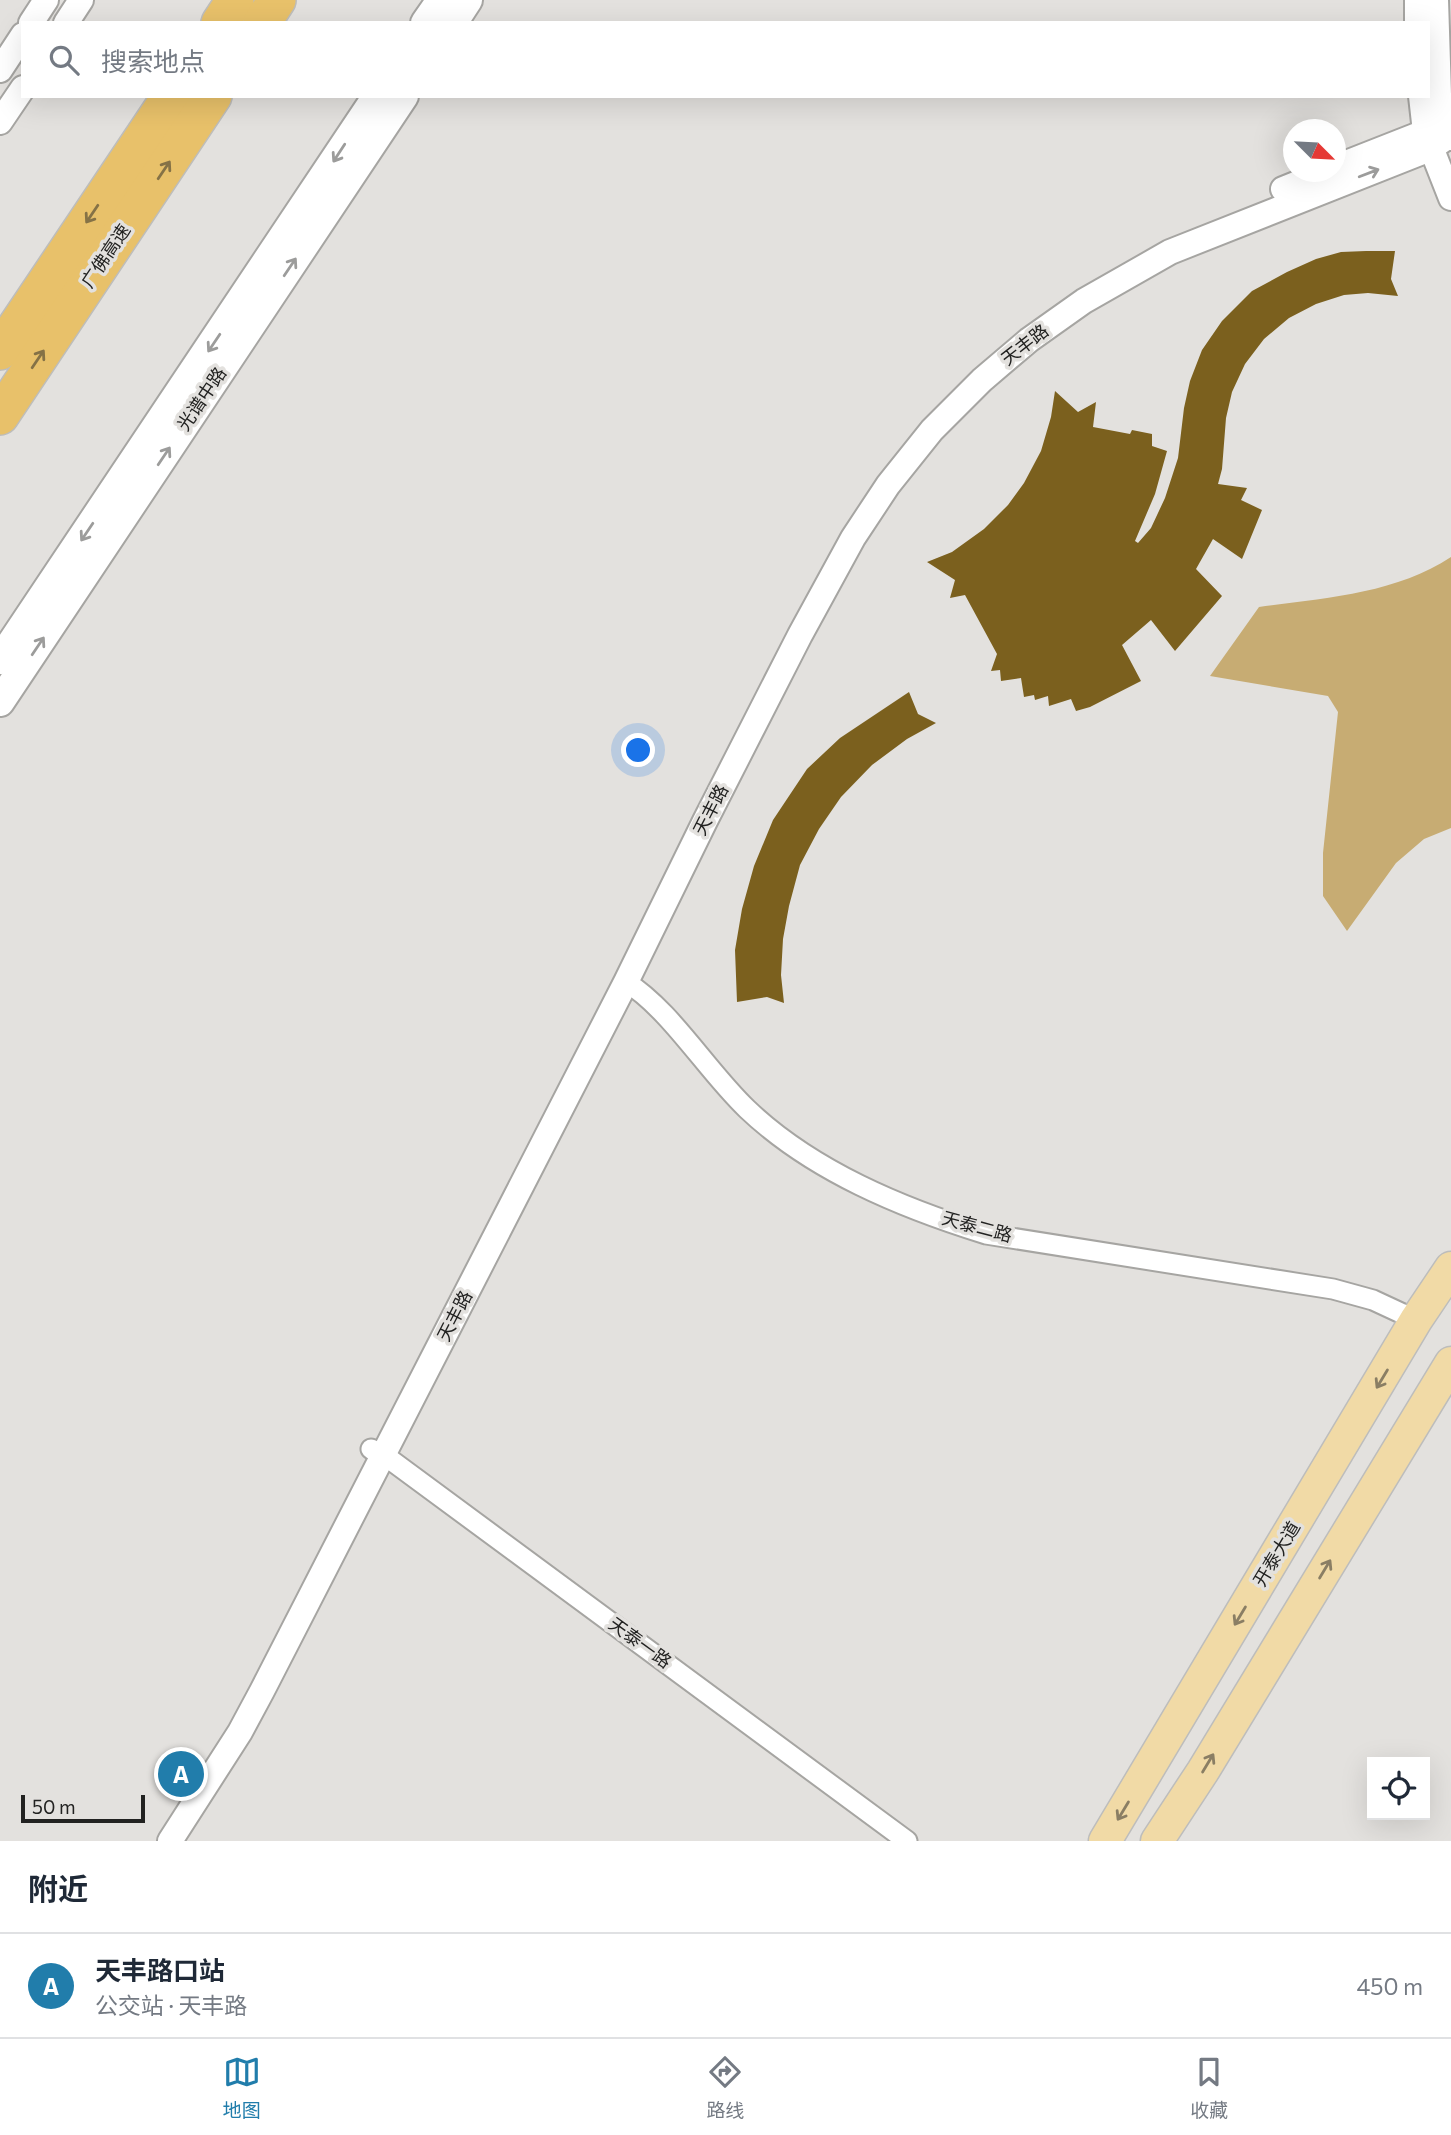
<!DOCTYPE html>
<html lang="zh">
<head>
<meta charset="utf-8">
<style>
	:root { --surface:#fff; --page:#f2f2f3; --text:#1f2937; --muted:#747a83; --line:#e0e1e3; --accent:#217dab }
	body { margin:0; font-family:Commissioner,"Noto Sans SC",sans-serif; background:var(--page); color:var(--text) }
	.controls { position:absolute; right:21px; bottom:21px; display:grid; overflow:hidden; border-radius:0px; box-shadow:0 7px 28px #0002 }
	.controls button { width:63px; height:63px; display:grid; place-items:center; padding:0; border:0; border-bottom:2px solid var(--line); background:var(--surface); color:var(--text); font:35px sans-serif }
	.compass { position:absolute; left:1283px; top:119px; width:63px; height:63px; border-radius:50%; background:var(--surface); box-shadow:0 7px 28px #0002; rotate:114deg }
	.scale { position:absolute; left:21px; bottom:18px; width:124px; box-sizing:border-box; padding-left:7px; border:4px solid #222221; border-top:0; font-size:19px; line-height:24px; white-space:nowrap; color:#222221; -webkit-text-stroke:5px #e3e1de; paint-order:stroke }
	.you { position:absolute; left:639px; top:751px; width:24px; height:24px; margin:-18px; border:5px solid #fff; border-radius:50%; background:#1a73e8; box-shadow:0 0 0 10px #1a73e833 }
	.badge { display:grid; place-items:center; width:46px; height:46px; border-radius:50%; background:var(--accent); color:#fff; font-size:23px; font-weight:700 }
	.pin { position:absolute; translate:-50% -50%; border:4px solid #fff; box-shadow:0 2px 7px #0006 }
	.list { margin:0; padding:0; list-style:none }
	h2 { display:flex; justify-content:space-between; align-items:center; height:91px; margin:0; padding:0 28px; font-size:30px }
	h2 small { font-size:23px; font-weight:400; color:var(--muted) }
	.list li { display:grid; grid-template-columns:46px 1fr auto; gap:21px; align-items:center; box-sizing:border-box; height:105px; padding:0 28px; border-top:2px solid var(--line) }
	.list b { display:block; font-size:26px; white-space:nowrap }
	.list p { margin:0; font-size:23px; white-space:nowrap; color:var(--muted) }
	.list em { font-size:23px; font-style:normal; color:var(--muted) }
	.icon { flex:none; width:38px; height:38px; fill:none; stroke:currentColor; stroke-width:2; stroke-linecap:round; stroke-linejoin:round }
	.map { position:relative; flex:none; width:1451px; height:1841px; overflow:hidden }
	.search { position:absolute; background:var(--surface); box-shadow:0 7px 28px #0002; left:21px; right:21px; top:21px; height:77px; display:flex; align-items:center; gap:18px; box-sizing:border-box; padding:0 24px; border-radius:0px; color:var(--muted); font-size:26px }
	.sheet { height:196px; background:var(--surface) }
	nav { display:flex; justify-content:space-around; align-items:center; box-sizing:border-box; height:98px; border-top:2px solid var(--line); background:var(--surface); font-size:19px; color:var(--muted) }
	nav a { display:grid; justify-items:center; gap:4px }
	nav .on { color:var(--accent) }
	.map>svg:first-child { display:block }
	.green { fill:#c7ac73 }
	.building { fill:#7b601e }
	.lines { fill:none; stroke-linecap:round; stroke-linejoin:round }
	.minor-casing { stroke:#a6a5a2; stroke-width:23 }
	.tertiary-casing { stroke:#a6a5a2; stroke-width:28 }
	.secondary-casing { stroke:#a6a5a2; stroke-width:32 }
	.primary-casing { stroke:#bdbdbc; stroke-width:35 }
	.motorway-casing { stroke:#bdbdbc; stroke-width:40 }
	.minor { stroke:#fff; stroke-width:19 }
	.tertiary { stroke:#fff; stroke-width:24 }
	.secondary { stroke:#fff; stroke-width:28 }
	.primary { stroke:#f1daa6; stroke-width:32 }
	.motorway { stroke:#e8c16a; stroke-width:37 }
	.oneway { stroke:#9c9c9b }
	.oneway2 { stroke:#857246 }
	.oneway3 { stroke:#8a7e64 }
	.labels { text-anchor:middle; stroke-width:7; stroke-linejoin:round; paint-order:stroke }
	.street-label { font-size:18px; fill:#222221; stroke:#e3e1de }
</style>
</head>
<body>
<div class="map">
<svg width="1451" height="1841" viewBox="0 0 1451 1841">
	<rect width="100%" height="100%" fill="#e3e1de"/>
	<path class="green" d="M1451,557v271l-27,11 -28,24 -49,68 -24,-35v-43l15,-141 -10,-16 -118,-20 49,-69c65,-9 136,-13 192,-50z"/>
	<g class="building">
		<polygon points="1366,251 1395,251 1391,279 1398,296 1368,293 1344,295 1316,304 1289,318 1264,339 1245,364 1232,392 1226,418 1222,469 1218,484 1247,488 1241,500 1262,510 1242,559 1213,539 1196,569 1222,596 1175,651 1151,620 1122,645 1141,681 1090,707 1076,711 1071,699 1049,706 1048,696 1035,700 1034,695 1024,697 1021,678 1001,681 1000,670 991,671 997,654 965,595 950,598 955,580 927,562 952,552 984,529 1008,505 1024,483 1041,451 1051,417 1055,391 1078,412 1096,402 1093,427 1130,434 1132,430 1152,434 1152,446 1167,451 1155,494 1135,541 1138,543 1151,528 1165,498 1178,458 1184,408 1190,381 1202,350 1222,321 1252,291 1287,272 1316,259 1341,252"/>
		<polygon points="909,692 918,714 936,723 907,739 872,765 841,797 819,829 800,865 789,906 783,939 781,975 784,1003 767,997 737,1002 735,950 742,909 754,866 773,820 807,769 840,738"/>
	</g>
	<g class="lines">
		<defs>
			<g id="minor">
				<path d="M626,982c44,27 81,89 121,127 65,62 155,99 239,125l347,55 40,11 43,20"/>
				<polyline points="371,1449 384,1455 907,1841"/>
			</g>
			<g id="tertiary">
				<polyline points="1417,0 1417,23"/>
				<polyline points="1436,0 1439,95 1451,138"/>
				<polyline points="31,23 46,0"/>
				<polyline points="66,23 81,0"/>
				<polyline points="0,70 23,35"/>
				<polyline points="1421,96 1425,132 1451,198"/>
				<polyline points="0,122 23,88"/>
				<polyline points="1336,167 1425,132 1450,135"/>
				<polyline points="1283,189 1325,172"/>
				<polyline points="170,1841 240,1732 262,1691 626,982 705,821 800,635 853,538 888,485 932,430 982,380 1029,340 1084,301 1170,252 1430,149 1450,135"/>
			</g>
			<g id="secondary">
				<polyline points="425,23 441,0"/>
				<polyline points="453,23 468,0"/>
				<polyline points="0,660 377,96"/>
				<polyline points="0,702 404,96"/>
			</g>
			<g id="primary">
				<polyline points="1105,1841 1416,1320 1451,1268"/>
				<polyline points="1157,1841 1203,1771 1451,1363"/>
			</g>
			<g id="motorway">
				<polyline points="220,23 235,0"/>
				<polyline points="262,23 277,0"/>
				<polyline points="0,351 171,96"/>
				<polyline points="0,416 213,96"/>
			</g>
		</defs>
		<use href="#minor" class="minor-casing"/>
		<use href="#tertiary" class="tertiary-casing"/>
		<use href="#secondary" class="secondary-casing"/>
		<use href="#primary" class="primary-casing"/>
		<use href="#motorway" class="motorway-casing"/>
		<use href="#minor" class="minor"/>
		<use href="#tertiary" class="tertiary"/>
		<use href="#secondary" class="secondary"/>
		<use href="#primary" class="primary"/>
		<use href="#motorway" class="motorway"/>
	</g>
	<defs><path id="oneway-shaft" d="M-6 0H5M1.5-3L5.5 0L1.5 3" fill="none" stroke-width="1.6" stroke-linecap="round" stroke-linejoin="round" transform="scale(1.75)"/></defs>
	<g class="oneway">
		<use href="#oneway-shaft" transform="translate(339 153) rotate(123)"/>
		<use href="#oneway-shaft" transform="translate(1369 173) rotate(-21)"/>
		<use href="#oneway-shaft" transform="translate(290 267) rotate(-56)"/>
		<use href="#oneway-shaft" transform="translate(214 343) rotate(124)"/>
		<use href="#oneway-shaft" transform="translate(164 456) rotate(-56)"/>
		<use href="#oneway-shaft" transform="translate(87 532) rotate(124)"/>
		<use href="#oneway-shaft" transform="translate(38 646) rotate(-56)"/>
	</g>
	<g class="oneway2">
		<use href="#oneway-shaft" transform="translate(164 170) rotate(-56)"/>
		<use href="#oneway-shaft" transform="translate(92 214) rotate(124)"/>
		<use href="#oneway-shaft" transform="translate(38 359) rotate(-56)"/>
	</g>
	<g class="oneway3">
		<use href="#oneway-shaft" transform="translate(1382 1379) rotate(121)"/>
		<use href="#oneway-shaft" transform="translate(1325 1569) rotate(-59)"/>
		<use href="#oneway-shaft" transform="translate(1240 1616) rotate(121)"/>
		<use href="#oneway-shaft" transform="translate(1208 1763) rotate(-59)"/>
		<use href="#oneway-shaft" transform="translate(1123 1811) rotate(121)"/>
	</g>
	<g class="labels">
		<g class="street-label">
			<text transform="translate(106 256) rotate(-56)" y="6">广佛高速</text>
			<text transform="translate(1025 345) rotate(-38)" y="6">天丰路</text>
			<text transform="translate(202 399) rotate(-56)" y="6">光谱中路</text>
			<text transform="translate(711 810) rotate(-63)" y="6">天丰路</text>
			<text transform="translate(977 1227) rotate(15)" y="6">天泰二路</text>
			<text transform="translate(455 1316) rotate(-63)" y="6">天丰路</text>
			<text transform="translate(1277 1554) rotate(-59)" y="6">开泰大道</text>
			<text transform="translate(640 1643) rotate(36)" y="6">天泰一路</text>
		</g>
	</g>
</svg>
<div class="controls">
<button><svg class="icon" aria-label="locate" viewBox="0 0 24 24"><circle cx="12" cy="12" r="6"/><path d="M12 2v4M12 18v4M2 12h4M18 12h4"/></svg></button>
</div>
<svg class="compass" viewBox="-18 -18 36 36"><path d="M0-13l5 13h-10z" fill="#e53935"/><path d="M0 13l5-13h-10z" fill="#747a83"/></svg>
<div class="scale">50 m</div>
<div class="you"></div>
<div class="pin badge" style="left:181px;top:1774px">A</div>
<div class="search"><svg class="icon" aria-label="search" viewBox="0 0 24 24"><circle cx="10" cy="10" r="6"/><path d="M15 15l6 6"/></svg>搜索地点</div>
</div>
<section class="sheet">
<h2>附近<small></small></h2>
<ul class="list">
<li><span class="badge">A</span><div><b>天丰路口站</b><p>公交站 · 天丰路</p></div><em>450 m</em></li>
</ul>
</section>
<nav>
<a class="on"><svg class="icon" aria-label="map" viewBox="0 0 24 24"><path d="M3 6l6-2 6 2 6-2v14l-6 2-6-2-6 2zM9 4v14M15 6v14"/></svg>地图</a>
<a><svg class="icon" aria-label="directions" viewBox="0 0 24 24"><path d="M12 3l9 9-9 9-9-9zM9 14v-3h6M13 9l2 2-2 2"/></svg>路线</a>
<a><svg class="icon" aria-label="saved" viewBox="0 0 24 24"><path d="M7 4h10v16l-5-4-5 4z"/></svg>收藏</a>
</nav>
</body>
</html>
